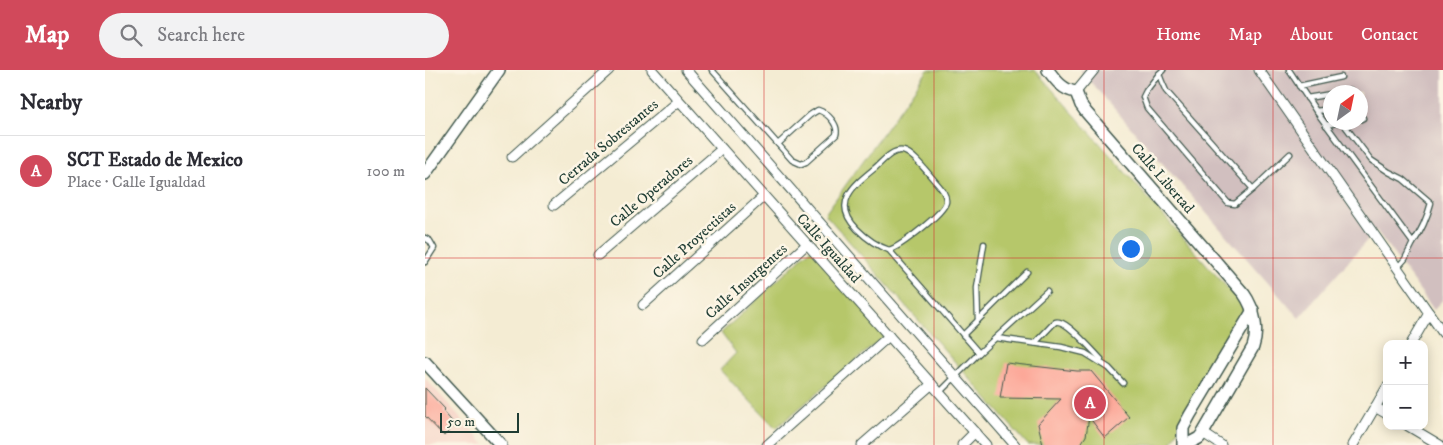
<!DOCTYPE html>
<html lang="en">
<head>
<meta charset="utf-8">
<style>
	:root { --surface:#fff; --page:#f2f2f3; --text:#2b2b33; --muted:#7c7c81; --line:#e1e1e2; --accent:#d1495b }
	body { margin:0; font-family:"IM FELL DW Pica",serif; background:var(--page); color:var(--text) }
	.controls { position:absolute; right:15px; bottom:15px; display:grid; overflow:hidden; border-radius:10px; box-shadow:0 2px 12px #0003 }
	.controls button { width:45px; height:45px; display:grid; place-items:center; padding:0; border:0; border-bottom:1px solid var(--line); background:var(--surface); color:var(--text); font:25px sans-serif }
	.compass { position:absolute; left:898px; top:15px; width:45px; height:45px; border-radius:50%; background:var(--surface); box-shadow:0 2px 12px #0003; rotate:33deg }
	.scale { position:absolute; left:15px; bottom:12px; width:79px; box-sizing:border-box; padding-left:5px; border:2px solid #1f3d34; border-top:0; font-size:14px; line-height:18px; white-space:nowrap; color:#1f3d34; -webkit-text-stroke:4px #fcf5e5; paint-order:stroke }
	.you { position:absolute; left:705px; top:178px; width:18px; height:18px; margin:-12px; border:4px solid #fff; border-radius:50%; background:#1a73e8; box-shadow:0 0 0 8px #1a73e833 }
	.badge { display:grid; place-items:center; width:32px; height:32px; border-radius:50%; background:var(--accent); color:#fff; font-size:16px; font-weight:700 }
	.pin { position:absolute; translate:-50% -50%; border:2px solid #fff; box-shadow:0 1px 5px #0006 }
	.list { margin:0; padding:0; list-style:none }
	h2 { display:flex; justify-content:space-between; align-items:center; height:65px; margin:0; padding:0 20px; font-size:21px }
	h2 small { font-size:16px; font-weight:400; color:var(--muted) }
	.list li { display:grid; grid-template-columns:32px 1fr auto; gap:15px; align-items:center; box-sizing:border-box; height:70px; padding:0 20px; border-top:1px solid var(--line) }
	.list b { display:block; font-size:19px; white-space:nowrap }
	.list p { margin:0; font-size:16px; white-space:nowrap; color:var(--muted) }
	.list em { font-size:16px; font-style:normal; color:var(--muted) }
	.icon { flex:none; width:28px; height:28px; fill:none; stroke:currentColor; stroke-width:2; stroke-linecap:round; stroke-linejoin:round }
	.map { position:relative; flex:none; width:1018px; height:375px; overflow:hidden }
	header { display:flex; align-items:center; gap:30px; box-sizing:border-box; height:70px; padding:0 25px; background:var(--accent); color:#fff }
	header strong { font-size:24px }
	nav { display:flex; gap:28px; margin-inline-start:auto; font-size:18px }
	.search { width:350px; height:45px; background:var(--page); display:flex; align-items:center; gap:12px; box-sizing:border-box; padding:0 18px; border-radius:28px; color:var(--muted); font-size:19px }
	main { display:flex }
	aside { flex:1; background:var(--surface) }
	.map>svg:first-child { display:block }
	.built { fill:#f6d1c5 }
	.industrial { fill:#d1bfbf; fill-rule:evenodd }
	.green { fill:#b6c76a; stroke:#6a824f }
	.building { fill:#fca798 }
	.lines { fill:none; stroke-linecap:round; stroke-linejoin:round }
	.lane-casing { stroke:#3f574c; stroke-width:7 }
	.street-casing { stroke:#3f574c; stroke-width:11 }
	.secondary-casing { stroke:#3f574c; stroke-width:14 }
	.lane { stroke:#fff; stroke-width:4.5 }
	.street { stroke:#fff; stroke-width:9 }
	.secondary { stroke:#fff; stroke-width:11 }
	.grid { fill:none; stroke:#d62828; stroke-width:1; stroke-opacity:0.55 }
	.labels { text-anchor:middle; stroke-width:5; stroke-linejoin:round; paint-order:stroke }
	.street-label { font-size:15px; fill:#1f3d34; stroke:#fcf5e5 }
</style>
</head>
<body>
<header>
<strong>Map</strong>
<div class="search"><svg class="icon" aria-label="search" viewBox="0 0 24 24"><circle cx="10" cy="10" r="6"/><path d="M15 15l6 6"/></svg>Search here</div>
<nav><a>Home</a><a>Map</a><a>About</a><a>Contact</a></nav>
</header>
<main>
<aside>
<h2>Nearby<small></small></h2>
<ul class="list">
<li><span class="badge">A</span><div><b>SCT Estado de Mexico</b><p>Place · Calle Igualdad</p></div><em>100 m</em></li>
</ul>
</aside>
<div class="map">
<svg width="1018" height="375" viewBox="0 0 1018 375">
	<rect width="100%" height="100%" fill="#fcf5e5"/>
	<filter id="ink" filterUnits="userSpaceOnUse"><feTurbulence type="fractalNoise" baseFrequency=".02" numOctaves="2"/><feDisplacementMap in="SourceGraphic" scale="10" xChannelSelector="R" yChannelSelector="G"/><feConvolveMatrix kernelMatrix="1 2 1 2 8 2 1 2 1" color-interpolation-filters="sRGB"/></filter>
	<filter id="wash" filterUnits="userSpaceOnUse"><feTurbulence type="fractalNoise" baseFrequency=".0096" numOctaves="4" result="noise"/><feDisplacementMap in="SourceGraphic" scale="20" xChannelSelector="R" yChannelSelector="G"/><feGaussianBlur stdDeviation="1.12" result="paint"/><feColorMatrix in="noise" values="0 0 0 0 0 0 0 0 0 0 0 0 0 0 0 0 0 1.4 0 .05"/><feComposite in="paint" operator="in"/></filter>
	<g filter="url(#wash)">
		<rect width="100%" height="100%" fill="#f4ecd3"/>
		<polygon class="built" points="0,308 60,375 0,375"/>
		<path class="industrial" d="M655,0h363v229l-9,11 -58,-80 -77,88zM906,22h30v30h-30z"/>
		<g class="green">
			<polygon points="503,0 610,0 821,239 745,375 603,375 400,144"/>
			<polygon points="386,179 462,264 351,358 295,300 311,283 296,263"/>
		</g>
		<g id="blocks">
			<g class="building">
				<polygon points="581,293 652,301 666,301 704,347 680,368 664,347 661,366 655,375 618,375 613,354 636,329 575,328"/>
				<polygon points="0,318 20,339 18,341 30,355 19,366 0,346"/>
			</g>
		</g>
	</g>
	<g filter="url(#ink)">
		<use href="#blocks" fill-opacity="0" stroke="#3f574c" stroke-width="1"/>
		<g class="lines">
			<defs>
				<g id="lane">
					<path d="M287,0l80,90 9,4 5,-2 30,-27c3,-10 -8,-22 -18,-25l-8,5 -32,29"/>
					<polyline points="738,0 734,4 737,12 741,21 828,119"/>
					<path d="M864,0l27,41 97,132c9,-13 14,-25 18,-40l-28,-24 -14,-7 -18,-12 -29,-38"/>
					<polyline points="734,4 721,21 718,27 722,38 803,133 810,134 828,119 865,84"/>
					<polyline points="874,16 916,7"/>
					<polyline points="911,22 925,20"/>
					<polyline points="882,28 906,24"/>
					<polyline points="891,41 906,39"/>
					<polyline points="936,49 938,48"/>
					<polyline points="901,55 916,52"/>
					<polyline points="0,168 5,171 9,178 0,192"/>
					<path d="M464,180c11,-3 55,-37 57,-48 1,-9 -7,-16 -12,-22 -7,-8 -21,-27 -31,-29 -11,-2 -20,10 -28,17 -21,17 -44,35 -18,61 9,9 20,17 32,21l90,103"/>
					<polyline points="972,198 980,189 988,173"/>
					<polyline points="553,250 552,218 559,174"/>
					<polyline points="538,265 602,202"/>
					<polyline points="571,268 636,277 660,283 684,298 698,313"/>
					<path d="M610,273l17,-18c3,-3 4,-4 7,-3 10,1 35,30 42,37"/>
					<polyline points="515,322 554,283 622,221"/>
				</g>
				<g id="street">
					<polyline points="227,0 561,375"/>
					<polyline points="261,0 590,375"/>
					<polyline points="834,0 1018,263"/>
					<polyline points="651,22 669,0"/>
					<polyline points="87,87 184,0"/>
					<polyline points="129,135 254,31"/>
					<polyline points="173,185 297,79"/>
					<polyline points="218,235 339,126"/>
					<polyline points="278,269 382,174"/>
					<polyline points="986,274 1004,243"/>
					<polyline points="950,337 962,344"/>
					<polyline points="983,356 1015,375"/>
					<polyline points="778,363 796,375"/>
					<polyline points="342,375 464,266"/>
					<polyline points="437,375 507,314"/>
					<polyline points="537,375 550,362"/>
					<polyline points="928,375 962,317"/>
				</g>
				<g id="secondary">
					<path d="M623,0c8,11 15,20 28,22l5,13 5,7 158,182c10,14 15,36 9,53l-50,86 -4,5 -13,7"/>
					<polyline points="0,104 74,0"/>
					<polyline points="0,292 76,375"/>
					<polyline points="758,375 758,358 765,345 828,240"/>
				</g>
			</defs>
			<use href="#lane" class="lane-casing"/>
			<use href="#street" class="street-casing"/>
			<use href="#secondary" class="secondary-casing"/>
			<use href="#lane" class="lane"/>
			<use href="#street" class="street"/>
			<use href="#secondary" class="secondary"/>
		</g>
	</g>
	<path class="grid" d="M170,0v375M339,0v375M509,0v375M679,0v375M848,0v375M0,188h1018"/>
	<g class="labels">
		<g class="street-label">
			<text transform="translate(183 72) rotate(-40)" y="5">Cerrada Sobrestantes</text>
			<text transform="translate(738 108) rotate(49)" y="5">Calle Libertad</text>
			<text transform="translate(226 121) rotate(-40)" y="5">Calle Operadores</text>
			<text transform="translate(269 170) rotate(-42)" y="5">Calle Proyectistas</text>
			<text transform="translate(404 178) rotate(48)" y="5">Calle Igualdad</text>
			<text transform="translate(321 211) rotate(-42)" y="5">Calle Insurgentes</text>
		</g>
	</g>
</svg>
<div class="controls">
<button>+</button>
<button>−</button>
</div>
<svg class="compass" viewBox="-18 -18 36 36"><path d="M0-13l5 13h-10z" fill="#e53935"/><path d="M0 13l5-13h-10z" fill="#7c7c81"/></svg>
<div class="scale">50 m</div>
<div class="you"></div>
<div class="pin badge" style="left:665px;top:333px">A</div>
</div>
</main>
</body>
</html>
